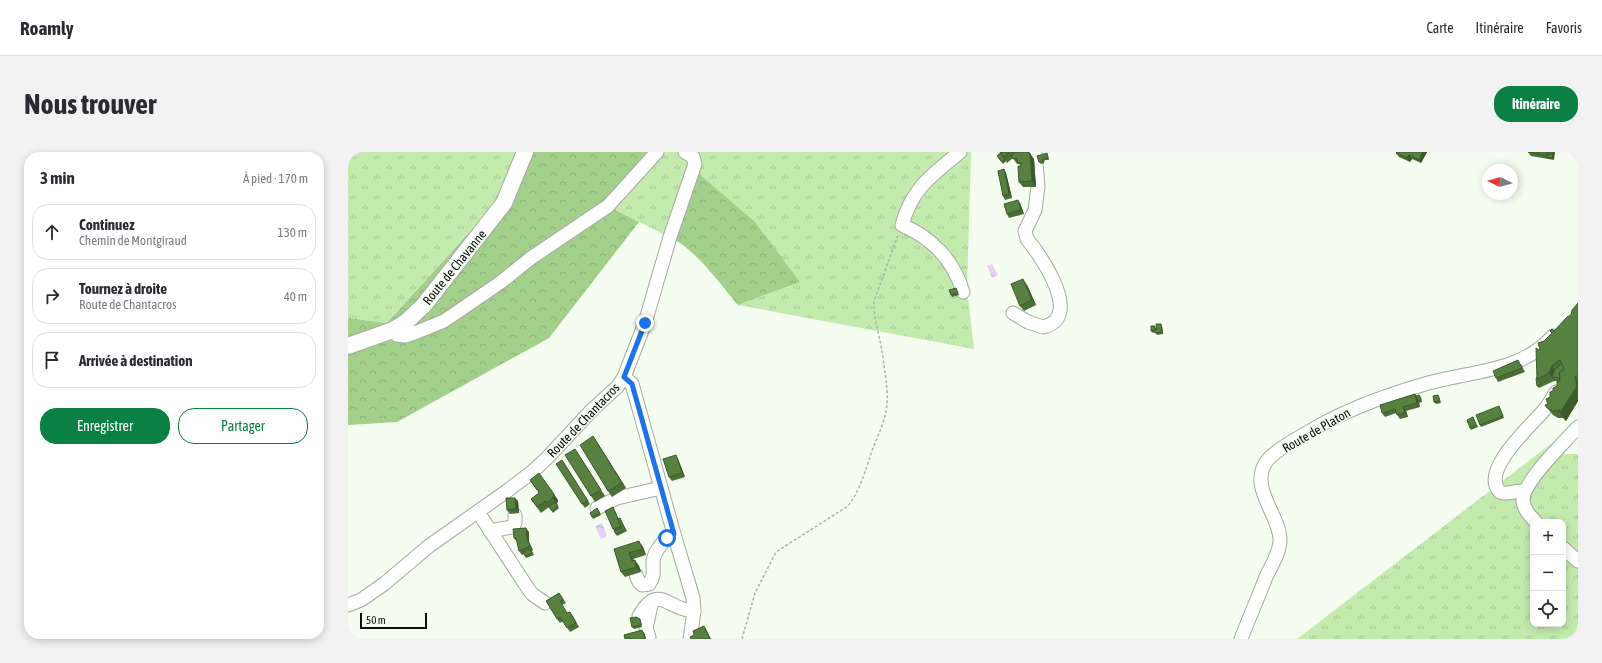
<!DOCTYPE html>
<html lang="fr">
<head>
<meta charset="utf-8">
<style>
	:root { --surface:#fff; --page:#f2f2f3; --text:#2b2b33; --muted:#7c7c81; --line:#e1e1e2; --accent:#0b8043 }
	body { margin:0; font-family:"Asap Condensed",sans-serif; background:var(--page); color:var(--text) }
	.controls { position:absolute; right:12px; bottom:12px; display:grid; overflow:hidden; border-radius:8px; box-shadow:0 2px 10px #0003 }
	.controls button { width:36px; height:36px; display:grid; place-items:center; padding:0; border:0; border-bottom:1px solid var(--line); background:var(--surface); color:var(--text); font:20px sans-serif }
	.compass { position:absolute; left:1134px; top:12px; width:36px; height:36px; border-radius:50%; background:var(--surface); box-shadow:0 2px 10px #0003; rotate:276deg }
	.scale { position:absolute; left:12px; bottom:10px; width:67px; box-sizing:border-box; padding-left:4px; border:2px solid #0a0c09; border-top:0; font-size:11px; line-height:14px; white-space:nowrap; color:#0a0c09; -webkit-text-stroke:3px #f5fdf1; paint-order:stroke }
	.stop { position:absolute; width:12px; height:12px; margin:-9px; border:3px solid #1a73e8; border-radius:50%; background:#fff }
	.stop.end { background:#1a73e8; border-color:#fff; box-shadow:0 1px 4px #0008 }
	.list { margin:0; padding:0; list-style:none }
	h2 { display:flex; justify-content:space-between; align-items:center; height:52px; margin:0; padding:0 16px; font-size:17px }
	h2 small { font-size:13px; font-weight:400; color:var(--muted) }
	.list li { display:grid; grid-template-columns:26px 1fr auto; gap:12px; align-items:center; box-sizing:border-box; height:56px; margin:0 8px 8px; padding:0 8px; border:1px solid var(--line); border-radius:16px }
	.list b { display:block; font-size:15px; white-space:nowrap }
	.list p { margin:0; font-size:13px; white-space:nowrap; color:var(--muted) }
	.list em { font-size:13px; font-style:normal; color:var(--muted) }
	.actions { display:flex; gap:8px; padding:12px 16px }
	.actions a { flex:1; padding:9px 0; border:1px solid var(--accent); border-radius:16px; text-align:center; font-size:14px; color:var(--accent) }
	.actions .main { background:var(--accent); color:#fff }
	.icon { flex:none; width:22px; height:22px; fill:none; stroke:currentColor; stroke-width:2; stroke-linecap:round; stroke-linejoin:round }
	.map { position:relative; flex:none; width:1230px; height:487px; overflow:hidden; border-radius:16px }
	header { display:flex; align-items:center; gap:24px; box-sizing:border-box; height:56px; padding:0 20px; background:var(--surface); border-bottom:1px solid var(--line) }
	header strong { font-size:19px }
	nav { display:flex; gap:22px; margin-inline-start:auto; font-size:14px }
	.intro { display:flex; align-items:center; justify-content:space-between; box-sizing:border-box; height:96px; padding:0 24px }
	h1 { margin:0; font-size:28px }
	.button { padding:10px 18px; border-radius:16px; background:var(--accent); color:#fff; font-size:14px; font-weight:700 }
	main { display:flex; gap:24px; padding:0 24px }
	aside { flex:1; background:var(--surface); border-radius:16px; box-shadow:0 2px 10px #0003 }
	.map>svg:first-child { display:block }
	.grass { fill:url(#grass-tufts); fill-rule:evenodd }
	.forest { fill:url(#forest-crowns) }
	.water { fill:url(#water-ripples) }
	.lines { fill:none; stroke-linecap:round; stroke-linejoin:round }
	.minor-casing { stroke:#a4aba0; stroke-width:15 }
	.major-casing { stroke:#a4aba0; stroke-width:18 }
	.path { stroke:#acb3a9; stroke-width:1.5; stroke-dasharray:3 2; stroke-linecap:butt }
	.minor { stroke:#fff; stroke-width:13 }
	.major { stroke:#fff; stroke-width:16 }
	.wall { fill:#4b6f37 }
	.shaded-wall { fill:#3d5a2d }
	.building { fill:#578140; stroke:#3d5a2d }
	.route { stroke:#1a73e8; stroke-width:5 }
	.labels { text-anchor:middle; stroke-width:3; stroke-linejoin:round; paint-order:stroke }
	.street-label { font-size:13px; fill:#0a0c09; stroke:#f5fdf1 }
</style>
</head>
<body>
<header>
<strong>Roamly</strong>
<nav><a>Carte</a><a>Itinéraire</a><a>Favoris</a></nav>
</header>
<div class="intro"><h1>Nous trouver</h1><a class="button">Itinéraire</a></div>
<main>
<aside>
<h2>3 min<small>À pied · 170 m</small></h2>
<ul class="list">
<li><svg class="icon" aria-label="ahead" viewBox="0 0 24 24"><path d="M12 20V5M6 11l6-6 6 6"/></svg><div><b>Continuez</b><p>Chemin de Montgiraud</p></div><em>130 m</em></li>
<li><svg class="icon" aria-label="right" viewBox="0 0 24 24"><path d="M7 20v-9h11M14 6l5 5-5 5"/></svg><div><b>Tournez à droite</b><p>Route de Chantacros</p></div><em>40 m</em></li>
<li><svg class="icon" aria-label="arrive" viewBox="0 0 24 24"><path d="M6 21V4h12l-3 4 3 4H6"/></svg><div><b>Arrivée à destination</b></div></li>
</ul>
<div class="actions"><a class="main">Enregistrer</a><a>Partager</a></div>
</aside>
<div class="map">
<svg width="1230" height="487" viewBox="0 0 1230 487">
	<defs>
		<pattern id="grass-tufts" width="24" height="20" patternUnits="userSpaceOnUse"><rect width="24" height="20" fill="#c2ebad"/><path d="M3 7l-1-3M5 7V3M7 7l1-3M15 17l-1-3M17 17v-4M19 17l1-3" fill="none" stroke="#a5c894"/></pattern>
		<pattern id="forest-crowns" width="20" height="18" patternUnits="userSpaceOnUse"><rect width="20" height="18" fill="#a2d08b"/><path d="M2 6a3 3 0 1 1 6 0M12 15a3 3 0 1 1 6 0" fill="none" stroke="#8ab177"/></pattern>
		<pattern id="water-ripples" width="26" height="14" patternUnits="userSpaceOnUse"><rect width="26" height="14" fill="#e7d0fa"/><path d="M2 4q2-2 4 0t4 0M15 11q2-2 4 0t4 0" fill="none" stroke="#c5b1d5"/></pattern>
	</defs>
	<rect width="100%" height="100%" fill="#f5fdf1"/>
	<g class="grass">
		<polygon points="0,0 170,0 150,47 39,171 0,166"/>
		<polygon points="303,0 623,0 619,137 626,197 390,153 451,130 325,87 254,51"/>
		<path d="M1208,288l1,14h21v185h-281zM1185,370h30v102h-30z"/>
	</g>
	<g class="forest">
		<polygon points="170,0 303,0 254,51 291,70 201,186 49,270 0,273 0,166 39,171 150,48"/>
		<path d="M349,20l58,50 45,60 -62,23c-18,-21 -41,-54 -65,-66z"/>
	</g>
	<g class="water">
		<polygon points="644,112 650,123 644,126 639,114"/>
		<polygon points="254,371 259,384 253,387 247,374"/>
	</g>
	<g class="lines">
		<defs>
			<g id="minor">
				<path d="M612,0c-28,23 -48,36 -58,73 30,13 52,36 61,67"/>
				<path d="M665,161l15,9 15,5c41,-9 -2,-71 -16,-88l-2,-8 10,-21 3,-23 -3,-35"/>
				<polyline points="45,178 49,183 57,184 69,180 96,169 153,130 183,106 260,54 309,0"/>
				<polyline points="276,225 284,232 326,382 345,446 346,459 342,487"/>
				<path d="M1176,340c-8,-3 -16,4 -24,0 -21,-21 32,-67 44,-82 5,-5 8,-12 12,-18"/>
				<polyline points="249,356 269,346 313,336"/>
				<polyline points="130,360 179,435 184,442 197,451"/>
				<path d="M1188,370c-6,-6 -12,-12 -13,-21 -1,-19 42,-59 55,-74"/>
				<polyline points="142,379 164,375 167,371 167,363"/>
				<polyline points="1215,396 1230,409"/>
				<path d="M288,423l3,7 3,3 7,-1c6,-8 4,-13 4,-22 1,-11 11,-23 21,-28"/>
				<polyline points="0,453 13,448 36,432 81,394 159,339 184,320 199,306 244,258 270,234 276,225 297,171 322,85 347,12 345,5 337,0"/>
				<path d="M291,464c20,-34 28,-6 55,-5"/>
				<polyline points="301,485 298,476 304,449"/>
				<path d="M893,487c8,-21 17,-41 25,-62 5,-11 14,-24 14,-37 0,-25 -31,-52 -14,-78 7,-10 28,-22 39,-28 37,-23 78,-38 120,-50 43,-13 96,-11 128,-48"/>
			</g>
			<polyline id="major" points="0,194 45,178 58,170 76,153 156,51 177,0"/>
		</defs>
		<use href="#minor" class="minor-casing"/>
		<use href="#major" class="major-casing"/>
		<path class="path" d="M394,487l13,-46 21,-41 72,-46c13,-16 18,-39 25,-58 6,-15 13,-29 14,-44 1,-15 -2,-31 -4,-46 -2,-19 -10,-38 -9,-57l24,-66"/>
		<use href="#minor" class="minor"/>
		<use href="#major" class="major"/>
	</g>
	<g class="wall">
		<polygon points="652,0 678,0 686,7 688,35 675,35 671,30 673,14 671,12 669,12 665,6 659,11 658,9 655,12 649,4 652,1"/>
		<polygon points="1079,0 1073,11 1064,7 1062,10 1051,5 1048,1"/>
		<polygon points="1180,0 1207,0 1206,8 1183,4"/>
		<polygon points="699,1 700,3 701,8 697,8 696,11 693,12 691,10"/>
		<polygon points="656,17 658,21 664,46 657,48 655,44"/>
		<polygon points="672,51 676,62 661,66 659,62"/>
		<polygon points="679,133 688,153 676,159 672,154"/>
		<polygon points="608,136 611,143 604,145 603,143"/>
		<polygon points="1230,151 1230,249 1218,269 1215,266 1210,266 1205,263 1197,253 1200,252 1202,245 1209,234 1210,229 1206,229 1191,236 1189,234 1191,198 1196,189 1204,181 1202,179 1206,179 1223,163"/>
		<polygon points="814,174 815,182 809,183 807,180 805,181 803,179 808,176 809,177"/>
		<polygon points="1173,212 1177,220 1150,230 1148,226"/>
		<polygon points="1071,243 1073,245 1074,250 1071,251 1072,255 1058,259 1060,265 1052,267 1048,261 1037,265 1034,261"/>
		<polygon points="1091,245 1093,251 1088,252 1086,250"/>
		<polygon points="1152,256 1156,266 1133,275 1132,273"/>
		<polygon points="1125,265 1130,275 1123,278 1122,276"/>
		<polygon points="249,290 278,336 264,345 260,339"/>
		<polygon points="231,303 257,344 247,350 243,344"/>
		<polygon points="330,307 337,325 324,329 321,325"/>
		<polygon points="214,308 242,352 237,356 234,352"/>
		<polygon points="182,328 210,348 209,352 211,356 205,361 201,355 193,361 183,347 191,341"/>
		<polygon points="170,349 171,361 162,362 159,358"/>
		<polygon points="249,356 253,363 245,367 244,365"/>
		<polygon points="267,359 270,366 272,366 273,368 279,379 269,384 265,377"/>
		<polygon points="181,380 181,390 185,398 184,399 186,403 178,406 176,402 174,403 171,399 169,390 166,386"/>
		<polygon points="295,395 298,403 285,407 291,414 293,420 277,425 273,420 266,397"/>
		<polygon points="211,441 218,451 214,453 219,461 225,464 231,475 222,480 215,469 212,471 209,467"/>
		<polygon points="293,469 294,475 286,477 284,475"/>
	</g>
	<g class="shaded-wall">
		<polygon points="1075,0 1079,0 1073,11 1071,8"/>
		<polygon points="1204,0 1207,0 1206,4"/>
		<polygon points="682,1 686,7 688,35 684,29"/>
		<polygon points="1205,2 1206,4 1206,8 1204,6"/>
		<polygon points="1061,3 1064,7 1062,10 1059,6"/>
		<polygon points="656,17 658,21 664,46 661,42"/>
		<polygon points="670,48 672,51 676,62 673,58"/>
		<polygon points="675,127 679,133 688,153 684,148"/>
		<polygon points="813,172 814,174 815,182 814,180"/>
		<polygon points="1204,214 1209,221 1204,225 1201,221"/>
		<polygon points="1227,224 1230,229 1230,249 1218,269 1212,261"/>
		<polygon points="1067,242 1070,246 1070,249 1071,251 1072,255 1069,251"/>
		<polygon points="1055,255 1058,259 1060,265 1057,261"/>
		<polygon points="245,284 249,290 278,336 274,331"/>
		<polygon points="328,303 330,307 337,325 334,321"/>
		<polygon points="206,342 210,348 209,352 205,346"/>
		<polygon points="167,346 170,349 171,361 168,357"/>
		<polygon points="178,376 181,380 181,390 185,398 182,394 179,386"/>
		<polygon points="291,389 295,395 298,403 294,397"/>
		<polygon points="281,401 285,407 288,415 284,409"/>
		<polygon points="287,408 291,414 293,420 288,415"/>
		<polygon points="356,474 358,477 363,487 362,487"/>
		<polygon points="294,478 297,482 298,487 297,487"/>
	</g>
	<g class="building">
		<polygon points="652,0 662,0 655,5"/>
		<polygon points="665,0 678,0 682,1 684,29 671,30 670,14 673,14 673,11 670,11 668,6 665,7 663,3 665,2"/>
		<polygon points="1049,0 1075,0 1071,8 1061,3 1059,6 1048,1"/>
		<polygon points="1180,0 1203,0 1198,1 1198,3"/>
		<polygon points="653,1 657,8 654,10 649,4"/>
		<polygon points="699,1 700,6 695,6 695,9 691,10 689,4"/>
		<polygon points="1205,2 1204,6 1199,5 1200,3"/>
		<polygon points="656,17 661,42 655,44 650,19"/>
		<polygon points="670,48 673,58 659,62 656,52"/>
		<polygon points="675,127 684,148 672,154 663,132"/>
		<polygon points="608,136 610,141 603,143 601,138"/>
		<polygon points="1230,151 1230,224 1227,224 1229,234 1212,261 1212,258 1205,259 1199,256 1197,253 1200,252 1198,247 1202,245 1202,240 1205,239 1205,236 1209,234 1209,229 1212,229 1211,221 1216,217 1212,208 1210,209 1204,214 1201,221 1189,227 1188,196 1191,198 1192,197 1190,191 1196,189 1204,181 1202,179 1204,177 1206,179 1219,165 1223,163 1224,158"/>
		<polygon points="808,172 813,172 814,180 807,181 807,176 809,177"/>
		<polygon points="803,174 807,174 807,178 803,179"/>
		<polygon points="1170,208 1174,216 1148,226 1145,219"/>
		<polygon points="1213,212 1214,212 1216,217 1211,221 1212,226 1204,225 1207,217"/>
		<polygon points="1189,225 1189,227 1193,232 1189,234 1188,227"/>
		<polygon points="1067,242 1069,251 1055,255 1057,261 1049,263 1047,257 1034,261 1032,253"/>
		<polygon points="1071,243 1073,248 1070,249 1068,244"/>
		<polygon points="1090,243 1092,249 1086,250 1085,244"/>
		<polygon points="1151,254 1155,264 1132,273 1128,263"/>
		<polygon points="1125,265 1128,273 1122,276 1119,268"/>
		<polygon points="245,284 274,331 260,339 232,293"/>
		<polygon points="227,297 253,338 243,344 217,303"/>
		<polygon points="328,303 334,321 321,325 315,307"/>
		<polygon points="214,308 240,349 234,352 208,312"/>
		<polygon points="191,321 206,342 205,346 198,351 197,349 189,355 183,347 191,341 190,337 189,338 182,328"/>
		<polygon points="158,346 167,346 168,357 159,358"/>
		<polygon points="207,350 210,354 204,359 201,355"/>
		<polygon points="265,355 273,374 265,377 257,359"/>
		<polygon points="249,356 252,361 244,365 242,361"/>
		<polygon points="272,366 277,377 268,382 266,379 274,376 270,367"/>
		<polygon points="178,376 179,386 182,394 171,399 168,386 166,386 165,377"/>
		<polygon points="291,389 294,397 281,401 284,409 287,408 288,415 273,420 266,397"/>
		<polygon points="182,397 184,401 177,404 175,400"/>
		<polygon points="211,441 215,447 212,449 219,461 222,460 228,471 219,476 212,465 209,467 198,449"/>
		<polygon points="288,465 292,467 293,473 284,475 282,466"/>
		<polygon points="356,474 362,487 343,487 342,485 346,483 345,479"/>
		<polygon points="294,478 297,487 277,487 276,483"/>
	</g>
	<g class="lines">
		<polyline class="route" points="297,171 276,225 284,232 326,382 319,386"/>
	</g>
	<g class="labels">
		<g class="street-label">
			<text transform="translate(106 115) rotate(-51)" y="5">Route de Chavanne</text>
			<text transform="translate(235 268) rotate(-46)" y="5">Route de Chantacros</text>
			<text transform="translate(968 278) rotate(-30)" y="5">Route de Platon</text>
		</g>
	</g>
</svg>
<div class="controls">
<button>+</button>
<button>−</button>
<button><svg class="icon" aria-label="locate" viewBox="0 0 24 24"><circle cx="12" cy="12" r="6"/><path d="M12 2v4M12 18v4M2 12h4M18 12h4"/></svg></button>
</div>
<svg class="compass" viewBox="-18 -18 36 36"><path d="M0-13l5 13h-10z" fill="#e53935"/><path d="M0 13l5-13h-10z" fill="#7c7c81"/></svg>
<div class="scale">50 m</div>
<div class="stop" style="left:319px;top:386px"></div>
<div class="stop end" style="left:297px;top:171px"></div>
</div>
</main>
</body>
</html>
